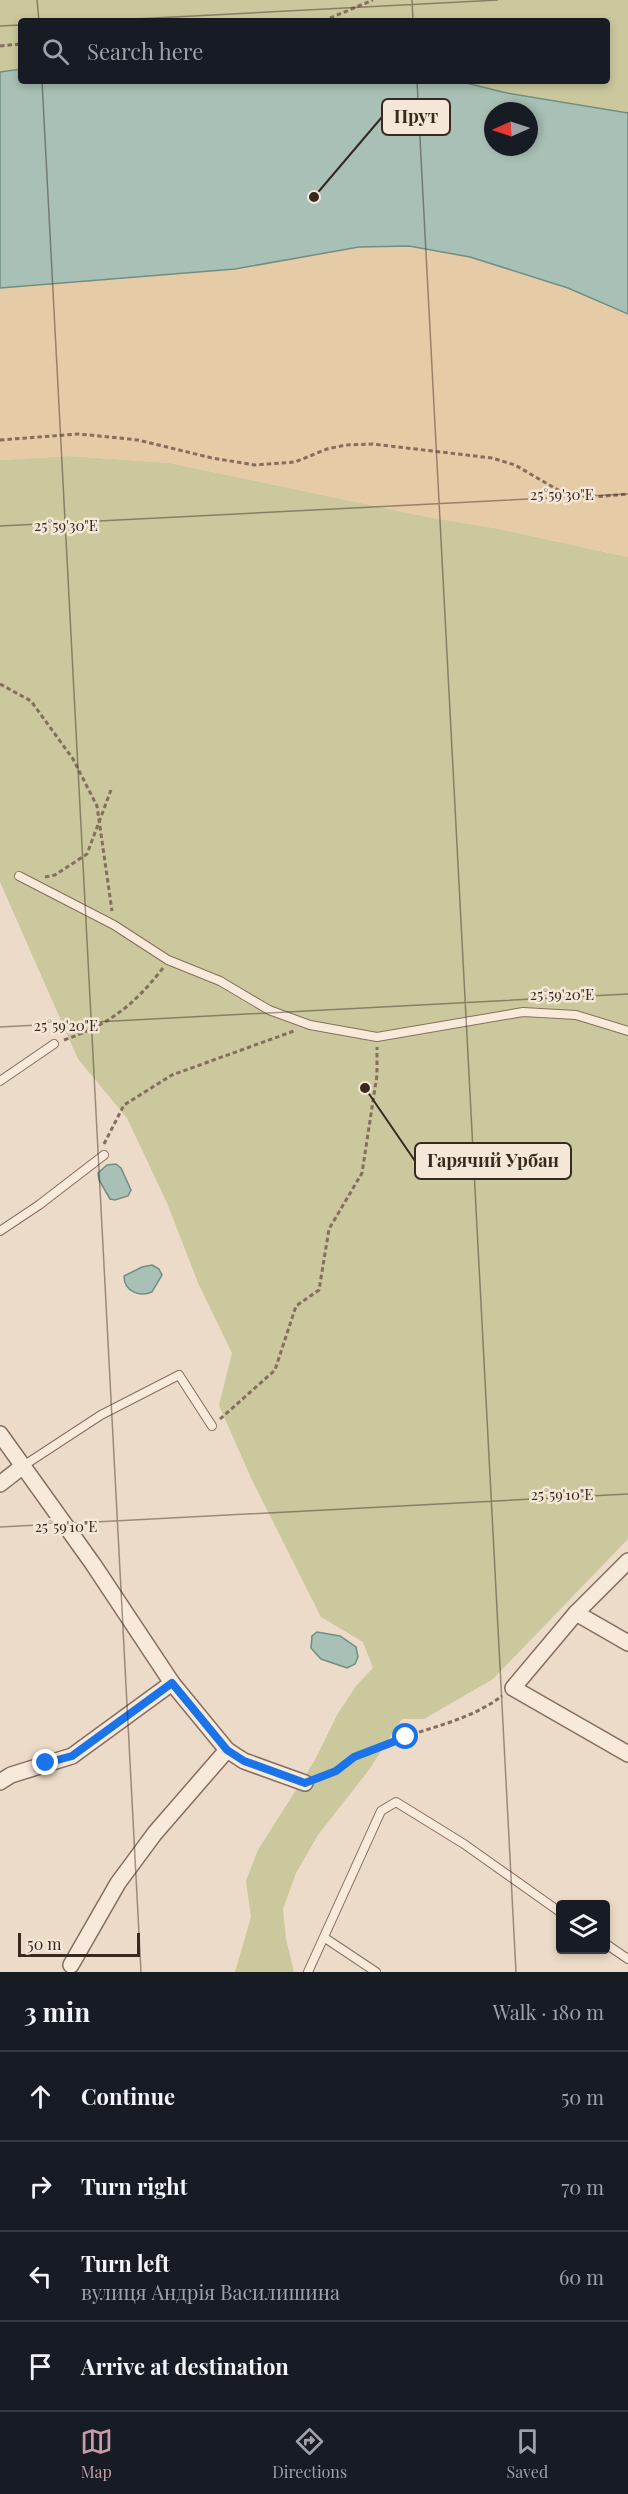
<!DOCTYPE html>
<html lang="en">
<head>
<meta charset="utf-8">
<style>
	:root { --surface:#171b24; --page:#20242c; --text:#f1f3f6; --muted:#9ea1a6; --line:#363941; --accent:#c79ca5 }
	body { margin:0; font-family:"Playfair Display",serif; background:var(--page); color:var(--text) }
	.controls { position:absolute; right:18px; bottom:18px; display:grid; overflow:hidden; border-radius:6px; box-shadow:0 3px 9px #0003 }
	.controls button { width:54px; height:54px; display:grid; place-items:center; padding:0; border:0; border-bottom:2px solid var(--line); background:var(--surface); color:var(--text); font:30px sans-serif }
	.compass { position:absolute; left:484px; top:102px; width:54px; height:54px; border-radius:50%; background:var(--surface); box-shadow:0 3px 9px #0003; rotate:267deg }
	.scale { position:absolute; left:18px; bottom:15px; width:122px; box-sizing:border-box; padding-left:6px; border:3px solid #382820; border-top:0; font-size:16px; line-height:21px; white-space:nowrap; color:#382820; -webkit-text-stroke:4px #f4e7d7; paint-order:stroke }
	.stop { position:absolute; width:18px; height:18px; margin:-14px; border:4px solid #1a73e8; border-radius:50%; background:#fff }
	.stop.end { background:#1a73e8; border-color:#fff; box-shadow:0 2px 6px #0008 }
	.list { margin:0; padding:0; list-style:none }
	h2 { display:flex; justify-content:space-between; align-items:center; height:78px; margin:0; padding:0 24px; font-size:26px }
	h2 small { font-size:20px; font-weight:400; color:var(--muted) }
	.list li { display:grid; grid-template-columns:39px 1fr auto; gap:18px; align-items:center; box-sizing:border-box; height:90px; padding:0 24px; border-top:2px solid var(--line) }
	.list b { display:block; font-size:22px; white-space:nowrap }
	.list p { margin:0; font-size:20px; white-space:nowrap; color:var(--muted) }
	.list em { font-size:20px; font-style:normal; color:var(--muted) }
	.icon { flex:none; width:33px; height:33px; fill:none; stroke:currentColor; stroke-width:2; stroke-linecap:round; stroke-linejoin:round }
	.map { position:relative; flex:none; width:628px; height:1972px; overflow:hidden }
	.search { position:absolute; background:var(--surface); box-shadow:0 3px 9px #0003; left:18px; right:18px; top:18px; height:66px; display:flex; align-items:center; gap:15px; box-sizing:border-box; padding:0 21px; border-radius:6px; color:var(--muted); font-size:22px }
	.sheet { height:438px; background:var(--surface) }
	nav { display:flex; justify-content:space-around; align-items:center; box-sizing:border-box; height:84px; border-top:2px solid var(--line); background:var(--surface); font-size:16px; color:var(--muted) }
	nav a { display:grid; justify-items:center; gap:3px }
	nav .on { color:var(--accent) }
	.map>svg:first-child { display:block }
	.green { fill:#cac89c }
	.sand { fill:#e6cba7 }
	.water { fill:#a8c0b5; stroke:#6f8f82; stroke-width:1.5; fill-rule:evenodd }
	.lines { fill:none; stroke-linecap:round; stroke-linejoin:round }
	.lane-casing { stroke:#876d5e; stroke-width:10 }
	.street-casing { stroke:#876d5e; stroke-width:18 }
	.path { stroke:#876d5e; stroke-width:3; stroke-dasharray:4.5 3; stroke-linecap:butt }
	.lane { stroke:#f7eadb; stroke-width:8 }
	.street { stroke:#f7eadb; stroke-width:15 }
	.route { stroke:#1a73e8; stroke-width:8 }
	.ticks { fill:none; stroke:#382820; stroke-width:1.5; stroke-opacity:0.45 }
	.ticks-label { font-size:15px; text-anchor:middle; fill:#382820; stroke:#f4e7d7; stroke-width:5; stroke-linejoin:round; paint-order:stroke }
	.leader { fill:none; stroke:#382820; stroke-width:2 }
	.callout-dot { fill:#382820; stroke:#f4e7d7; stroke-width:2 }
	.callout { fill:#f4e7d7; stroke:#382820; stroke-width:2 }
	.callout-label { font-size:18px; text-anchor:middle; font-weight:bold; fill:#382820 }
</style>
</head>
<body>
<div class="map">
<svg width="628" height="1972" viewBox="0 0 628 1972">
	<rect width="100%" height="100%" fill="#ecdbc8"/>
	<g class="green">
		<polygon points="0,0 628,0 628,113 507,93 458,81 607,81 607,21 21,21 21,69 0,72"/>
		<polygon points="69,456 170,463 428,517 500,529 628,557 628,1539 493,1679 424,1719 402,1719 368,1771 318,1835 296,1873 283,1909 286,1939 294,1972 235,1972 251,1917 246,1881 258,1850 315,1760 337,1715 356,1686 373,1668 363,1642 321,1617 251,1478 219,1405 232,1353 199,1285 167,1203 127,1118 78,1059 0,882 0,460"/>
	</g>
	<polygon class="sand" points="409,246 470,257 568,288 628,314 628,557 500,529 428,517 170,463 69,456 0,460 0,288 235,269 359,247"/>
	<g class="water">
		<path d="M21,69v12h437l49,12 121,20v201l-60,-26 -98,-31 -61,-11 -50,1 -124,22 -235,19v-216zM493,111h36v36h-36z"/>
		<polygon points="116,1164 121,1168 131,1190 128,1196 115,1200 110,1199 99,1180 98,1173 107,1165"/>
		<path d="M152,1265l7,4 3,6 -10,17c-12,5 -28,0 -28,-16l18,-9z"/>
		<polygon points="317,1632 340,1636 356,1647 358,1657 355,1664 347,1668 321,1659 311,1648 312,1636"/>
	</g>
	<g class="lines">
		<defs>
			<g id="lane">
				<polyline points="19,876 114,925 168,960 220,981 269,1010 310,1025 377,1037 523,1012 576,1015 628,1031"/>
				<polyline points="0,1081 54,1044"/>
				<polyline points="0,1231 39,1205 104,1155"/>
				<polyline points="23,1466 101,1415 179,1375 212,1426"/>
				<polyline points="325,1938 376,1972"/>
				<polyline points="606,1944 628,1959"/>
				<polyline points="308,1972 381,1811 396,1802 464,1844 560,1912"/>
			</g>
			<g id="street">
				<polyline points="0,1434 93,1564 172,1683 227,1750 244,1761 305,1783"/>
				<polyline points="0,1484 23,1466"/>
				<polyline points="628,1561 576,1613 513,1688 628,1754"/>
				<polyline points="576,1613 628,1643"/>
				<polyline points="0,1782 11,1775 72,1756 172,1683"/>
				<polyline points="71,1965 118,1883 155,1833 227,1750"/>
			</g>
		</defs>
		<use href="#lane" class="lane-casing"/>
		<use href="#street" class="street-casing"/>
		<g class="path">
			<polyline points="323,21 373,0"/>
			<polyline points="0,46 21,44"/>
			<polyline points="0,440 78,434 99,436 138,440 212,458 255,465 295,462 327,449 346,445 373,444 492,458 515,465 565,494 583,498 628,494"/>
			<polyline points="0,684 31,701 73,759 97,806 112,911"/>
			<polyline points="45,877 55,875 87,854 111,790"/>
			<path d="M64,1040c46,-16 69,-34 99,-72"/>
			<polyline points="104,1144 124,1105 172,1075 294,1031"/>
			<polyline points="220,1419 275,1370 296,1306 319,1290 329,1229 362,1173 377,1075 377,1047"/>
			<path d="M317,1778c15,-5 24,-13 36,-20 11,-7 26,-12 38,-17 38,-13 79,-21 111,-45"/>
		</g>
		<use href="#lane" class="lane"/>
		<use href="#street" class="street"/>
	</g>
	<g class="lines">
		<polyline class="route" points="46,1763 72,1756 172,1683 227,1750 244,1761 305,1783 336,1771 354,1757 406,1737"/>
	</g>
	<path class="ticks" d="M37,0l2,21M412,0l1,21M97,21l401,-21M0,26l21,-1M42,81l99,1891M417,81l99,1891M0,526l628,-32M0,1027l628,-33M0,1527l628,-33"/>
	<g class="ticks-label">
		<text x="562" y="500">25°59'30"E</text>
		<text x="66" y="531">25°59'30"E</text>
		<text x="562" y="1000">25°59'20"E</text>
		<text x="66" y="1031">25°59'20"E</text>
		<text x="562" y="1500">25°59'10"E</text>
		<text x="66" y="1532">25°59'10"E</text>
	</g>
	<path class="leader" d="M314 197L382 117M365 1088L415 1161"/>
	<g class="callout-dot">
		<circle cx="314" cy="197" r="6"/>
		<circle cx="365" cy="1088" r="6"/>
	</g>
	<g class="callout">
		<rect x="382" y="99" width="68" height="36" rx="6"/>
		<rect x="415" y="1143" width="156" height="36" rx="6"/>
	</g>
	<g class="callout-label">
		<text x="416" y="123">Прут</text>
		<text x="493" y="1167">Гарячий Урбан</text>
	</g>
</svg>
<div class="controls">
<button><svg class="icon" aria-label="layers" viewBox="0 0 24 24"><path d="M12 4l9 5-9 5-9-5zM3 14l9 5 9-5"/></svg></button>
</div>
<svg class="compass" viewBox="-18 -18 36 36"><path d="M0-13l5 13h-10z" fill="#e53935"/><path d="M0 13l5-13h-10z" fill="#9ea1a6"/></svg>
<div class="scale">50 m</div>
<div class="stop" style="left:406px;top:1737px"></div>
<div class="stop end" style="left:46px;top:1763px"></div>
<div class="search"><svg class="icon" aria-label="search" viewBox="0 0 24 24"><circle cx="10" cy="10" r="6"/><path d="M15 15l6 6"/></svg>Search here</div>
</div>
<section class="sheet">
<h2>3 min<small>Walk · 180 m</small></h2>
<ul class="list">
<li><svg class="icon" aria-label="ahead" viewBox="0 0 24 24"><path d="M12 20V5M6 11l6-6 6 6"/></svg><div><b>Continue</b></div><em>50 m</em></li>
<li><svg class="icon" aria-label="right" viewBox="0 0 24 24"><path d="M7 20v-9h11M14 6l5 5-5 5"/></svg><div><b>Turn right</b></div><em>70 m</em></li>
<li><svg class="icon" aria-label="left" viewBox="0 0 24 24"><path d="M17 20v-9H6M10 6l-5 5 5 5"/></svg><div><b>Turn left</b><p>вулиця Андрія Василишина</p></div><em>60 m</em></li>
<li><svg class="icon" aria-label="arrive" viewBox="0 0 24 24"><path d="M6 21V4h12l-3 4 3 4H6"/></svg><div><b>Arrive at destination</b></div></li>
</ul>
</section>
<nav>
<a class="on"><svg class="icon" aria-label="map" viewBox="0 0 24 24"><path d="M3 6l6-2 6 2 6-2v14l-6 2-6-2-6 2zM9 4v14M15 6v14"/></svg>Map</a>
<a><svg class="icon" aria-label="directions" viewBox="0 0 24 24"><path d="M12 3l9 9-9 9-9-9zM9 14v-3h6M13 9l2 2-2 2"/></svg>Directions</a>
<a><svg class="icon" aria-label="saved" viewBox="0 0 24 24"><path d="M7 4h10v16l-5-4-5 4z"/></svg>Saved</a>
</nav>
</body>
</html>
